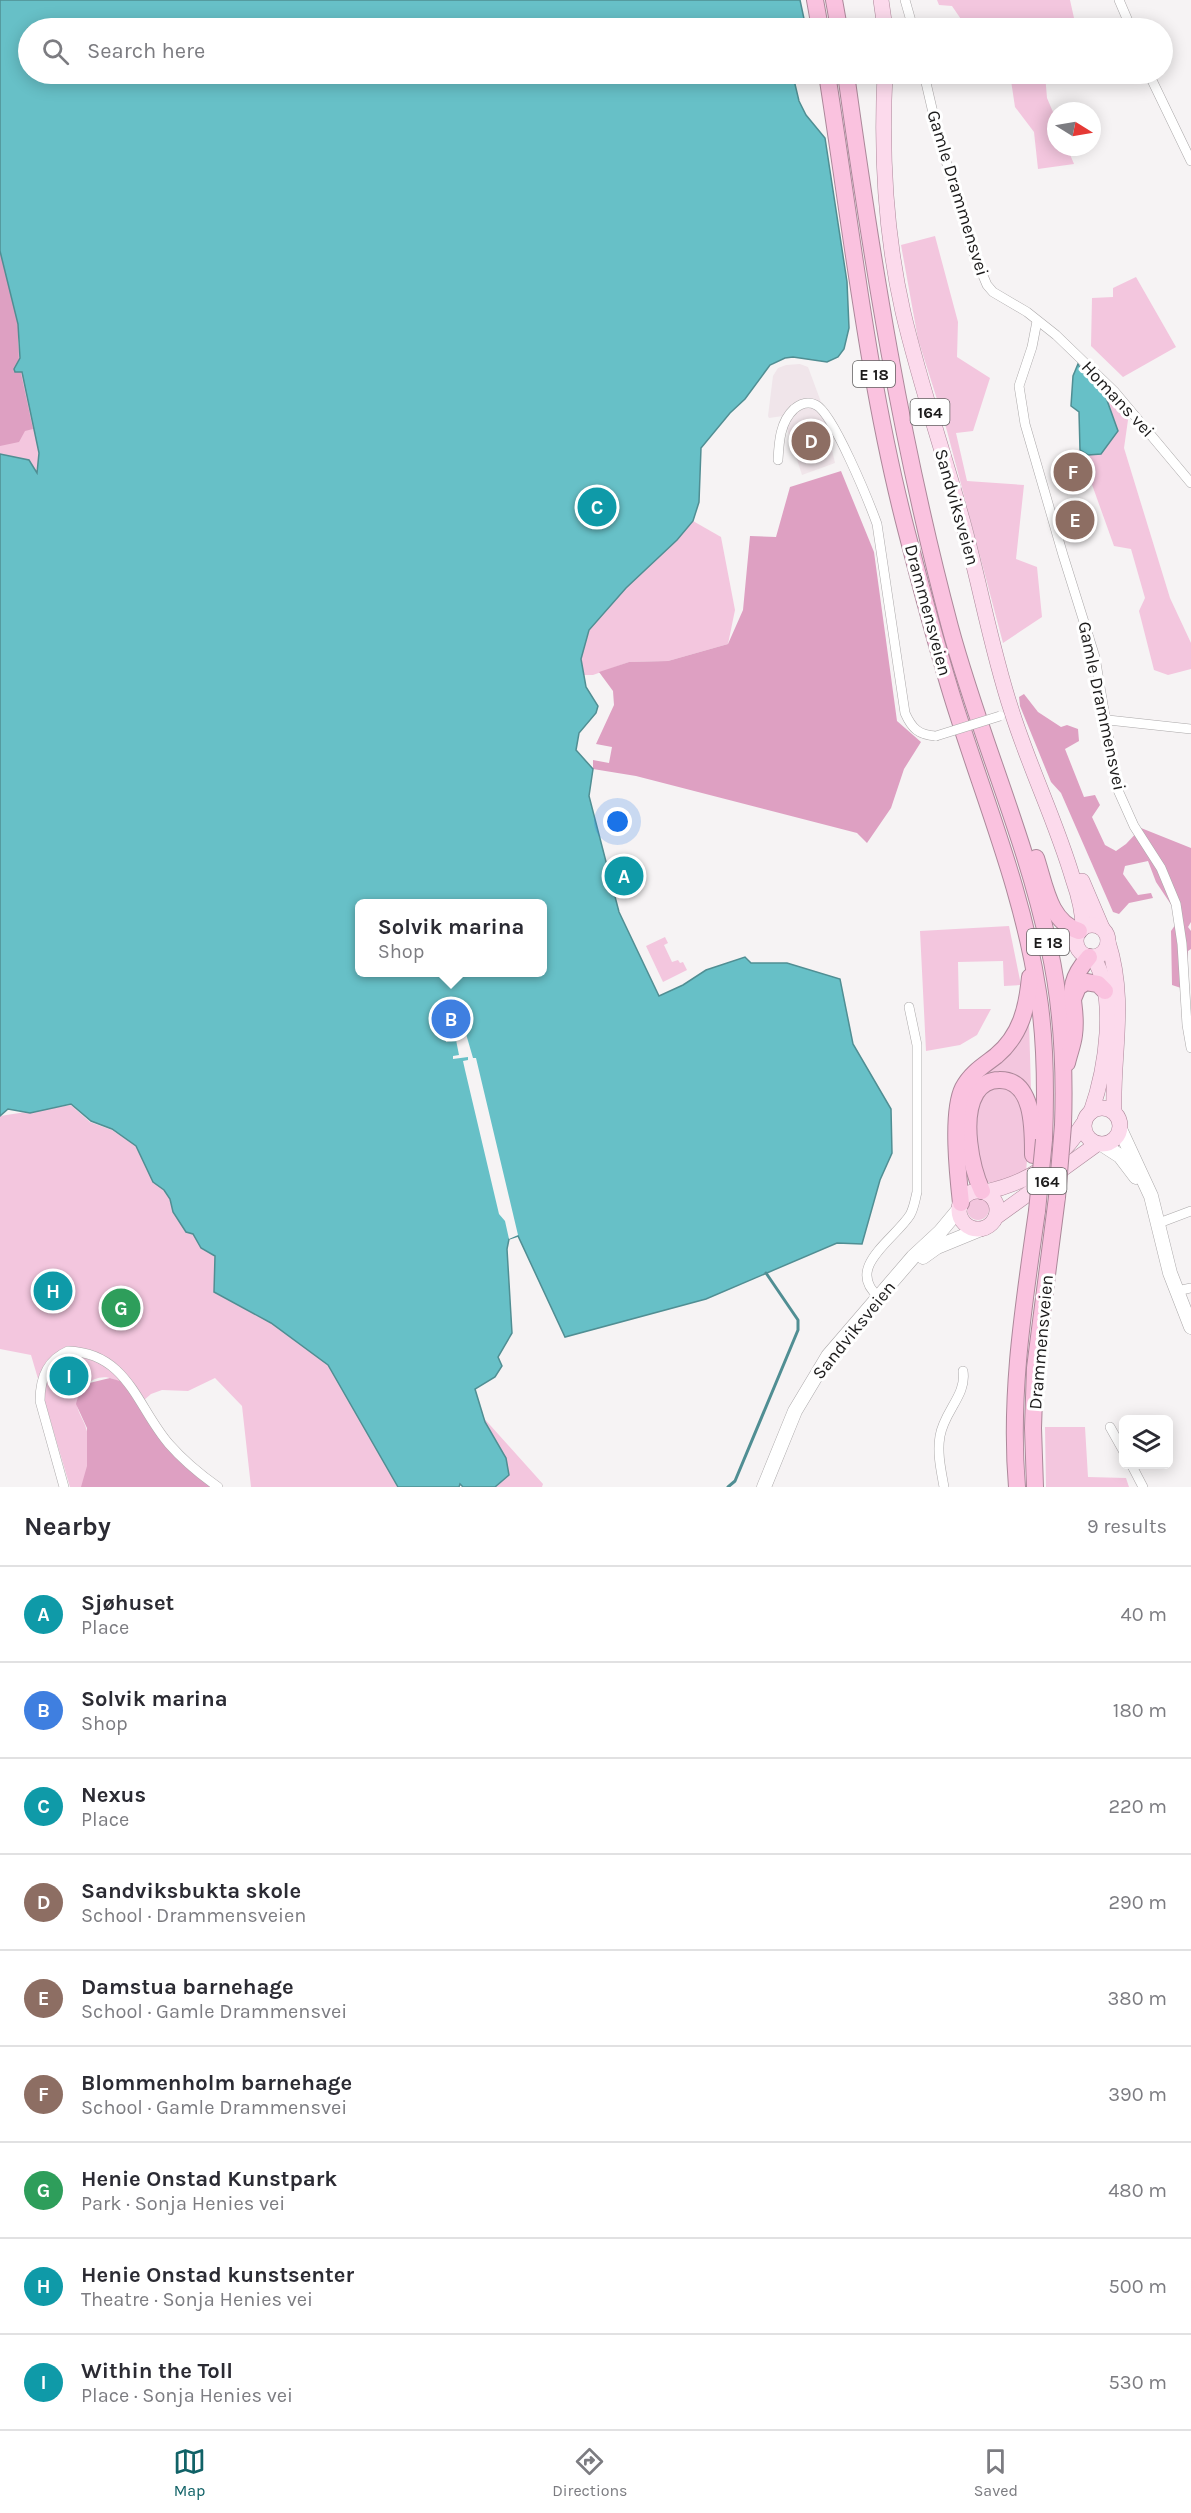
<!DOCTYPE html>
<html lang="en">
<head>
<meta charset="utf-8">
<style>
	:root { --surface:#fff; --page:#f2f2f3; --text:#2b2b33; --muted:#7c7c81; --line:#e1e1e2; --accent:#116267 }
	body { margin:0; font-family:Karla,sans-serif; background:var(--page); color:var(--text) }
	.controls { position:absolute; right:18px; bottom:18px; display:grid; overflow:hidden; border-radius:9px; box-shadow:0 3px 15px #0003 }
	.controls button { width:54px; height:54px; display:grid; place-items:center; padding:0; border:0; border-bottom:2px solid var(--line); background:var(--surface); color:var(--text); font:30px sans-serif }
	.compass { position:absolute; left:1047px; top:102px; width:54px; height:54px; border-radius:50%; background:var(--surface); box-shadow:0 3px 15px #0003; rotate:101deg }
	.you { position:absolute; left:618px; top:822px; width:21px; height:21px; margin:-15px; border:4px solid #fff; border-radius:50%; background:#1a73e8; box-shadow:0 0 0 9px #1a73e833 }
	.badge { display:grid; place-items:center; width:39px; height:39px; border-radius:50%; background:var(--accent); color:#fff; font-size:20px; font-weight:700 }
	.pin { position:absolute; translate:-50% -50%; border:3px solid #fff; box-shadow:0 2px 6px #0006 }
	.popup { position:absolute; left:355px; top:899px; width:192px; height:78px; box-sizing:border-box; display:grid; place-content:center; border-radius:9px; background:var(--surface); filter:drop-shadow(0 2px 4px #0005); font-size:20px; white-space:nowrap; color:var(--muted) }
	.popup b { font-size:22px; color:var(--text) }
	.popup::after { content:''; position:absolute; left:50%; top:100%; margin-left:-12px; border:12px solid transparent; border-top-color:var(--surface) }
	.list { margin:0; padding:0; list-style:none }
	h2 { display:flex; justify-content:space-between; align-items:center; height:78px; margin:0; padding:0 24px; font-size:26px }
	h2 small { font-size:20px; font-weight:400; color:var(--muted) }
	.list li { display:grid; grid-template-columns:39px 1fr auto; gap:18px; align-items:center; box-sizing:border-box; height:96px; padding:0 24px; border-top:2px solid var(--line) }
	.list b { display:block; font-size:22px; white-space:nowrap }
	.list p { margin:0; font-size:20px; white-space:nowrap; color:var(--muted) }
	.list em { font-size:20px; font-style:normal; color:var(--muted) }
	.icon { flex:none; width:33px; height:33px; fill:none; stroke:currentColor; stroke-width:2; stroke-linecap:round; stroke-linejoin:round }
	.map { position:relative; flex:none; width:1191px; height:1487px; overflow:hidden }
	.search { position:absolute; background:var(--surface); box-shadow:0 3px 15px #0003; left:18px; right:18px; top:18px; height:66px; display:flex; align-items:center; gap:15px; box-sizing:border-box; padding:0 21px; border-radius:33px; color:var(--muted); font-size:22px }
	.sheet { height:942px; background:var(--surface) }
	nav { display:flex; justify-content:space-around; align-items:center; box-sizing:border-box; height:84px; border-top:2px solid var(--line); background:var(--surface); font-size:16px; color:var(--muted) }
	nav a { display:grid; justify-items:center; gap:3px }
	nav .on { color:var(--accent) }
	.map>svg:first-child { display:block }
	.built { fill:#f0e5ea }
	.green { fill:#f3c6de }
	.forest { fill:#dea0c2 }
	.water { fill:#67c0c7; stroke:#508e93; stroke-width:1.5; fill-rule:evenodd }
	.pier { fill:#f6f3f4 }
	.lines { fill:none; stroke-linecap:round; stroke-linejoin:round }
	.stream { stroke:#508e93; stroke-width:3 }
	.street-casing { stroke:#aba8a9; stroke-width:10 }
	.secondary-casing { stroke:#aba8a9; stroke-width:15 }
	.primary-casing { stroke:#ac889a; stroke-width:16 }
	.highway-casing { stroke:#ac889a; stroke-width:18 }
	.street { stroke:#fff; stroke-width:9 }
	.secondary { stroke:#fff; stroke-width:14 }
	.primary { stroke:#fcdaec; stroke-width:15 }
	.highway { stroke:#fac2df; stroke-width:16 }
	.street-bridge-casing { stroke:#aba8a9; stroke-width:10; stroke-linecap:butt }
	.highway-bridge-casing { stroke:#ac889a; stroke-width:18; stroke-linecap:butt }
	.street-bridge { stroke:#fff; stroke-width:9 }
	.highway-bridge { stroke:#fac2df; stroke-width:16 }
	.labels { text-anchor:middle; stroke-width:6; stroke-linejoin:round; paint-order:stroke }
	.shield { fill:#fff; stroke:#605f5f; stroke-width:1.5 }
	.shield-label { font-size:16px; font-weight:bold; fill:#1c1b1b }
	.street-label { font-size:18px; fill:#1c1b1b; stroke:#fff }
</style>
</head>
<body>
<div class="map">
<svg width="1191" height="1487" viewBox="0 0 1191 1487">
	<rect width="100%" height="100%" fill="#f6f3f4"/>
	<polygon class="built" points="800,364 808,367 821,402 835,463 802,475 783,416 769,418 768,416 773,376 778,368 786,365"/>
	<g class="green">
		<polygon points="937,0 1070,0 1076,27 1071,28 967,28 952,6 939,5"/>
		<polygon points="1010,74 1045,74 1047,98 1056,119 1056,147 1067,147 1074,164 1038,169 1034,132 1015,107"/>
		<polygon points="935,236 958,322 957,357 990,378 973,431 956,433 967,481 1024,485 1016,559 1037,567 1042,617 1003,643 947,431 918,339 901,245"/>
		<polygon points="0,257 41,456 42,470 36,474 31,462 0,457"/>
		<polygon points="1136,277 1176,347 1123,377 1091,346 1092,298 1113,297 1113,288"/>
		<polygon points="1104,392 1129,413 1124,448 1170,598 1191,643 1191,669 1168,675 1154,670 1139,611 1145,598 1131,549 1114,546 1090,479 1074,450 1080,450 1088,455 1118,430"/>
		<polygon points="693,521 721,537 735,610 728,644 668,661 629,662 593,675 583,675 581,659 589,630 626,588 677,540"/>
		<polygon points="1009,926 1021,985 1004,986 1003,961 958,962 959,1009 991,1009 977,1035 960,1045 926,1051 920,931"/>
		<polygon points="665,937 668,943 664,945 672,962 678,960 680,963 683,962 687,970 663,982 646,946"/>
		<polygon points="1029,1022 1031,1089 1019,1078 982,1079 980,1074"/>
		<polygon points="1000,1084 1021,1097 1028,1147 1026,1173 993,1184 986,1181 980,1174 974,1121 982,1093"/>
		<path d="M71,1105l19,17 22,8 24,16 17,36 11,8 6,9 3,13 20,22 8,14 14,8 -1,36 57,31 57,42 70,122h-147l-9,-81 -27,-28 -27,13 -26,-1 -11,4 -15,13c-6,-10 -11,-23 -23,-28 -16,-7 -35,7 -36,24 0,7 5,15 8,22 8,23 7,40 -3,62h-12l-39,-132 -31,-6v-233z"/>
		<circle cx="978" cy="1209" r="11"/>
		<polygon points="481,1415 543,1484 542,1487 495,1487 509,1475"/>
		<polygon points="1045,1427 1085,1427 1088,1477 1126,1478 1129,1487 1046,1487"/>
	</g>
	<g class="forest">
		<polygon points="0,251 18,324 19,364 33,429 25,431 19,442 0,446"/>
		<polygon points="841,471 874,552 897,721 921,742 904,769 891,808 867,843 857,833 636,776 593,769 593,760 609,763 612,747 596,744 614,705 613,691 599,672 629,662 668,661 728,644 743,610 750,536 776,537 790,487"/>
		<polygon points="1024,694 1038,712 1061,727 1067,725 1078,729 1079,741 1065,749 1084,797 1095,795 1100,805 1092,817 1105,845 1116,851 1126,844 1141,828 1191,848 1191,922 1188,927 1191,931 1191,949 1188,951 1186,981 1181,988 1172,985 1171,931 1180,918 1156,882 1148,861 1125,866 1123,874 1138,895 1151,893 1153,898 1129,903 1119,914 1113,912 1061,793 1051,782 1020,706 1019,697"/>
		<polygon points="110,1378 126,1383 167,1446 214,1487 81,1487 87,1466 87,1428 76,1404 81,1385"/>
	</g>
	<g class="water">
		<path d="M0,0h800l6,28h-778v46h769l-3,6 5,21 7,14 19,23 22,144 2,46 -5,21 -6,8 -11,5 -34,-5 -8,1 -15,7 -25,34 -15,14 -29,35 -2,54 -6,19 -16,19 -51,48 -37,42 -8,29 5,28 12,19 -2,7 -17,20 -3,17 17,19 -4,27 30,116 40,84 24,-11 23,-15 39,-13 6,6h36l53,16 13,65 38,65 1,44 -12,27 -18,64 -25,-1 -131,56 -141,38 -47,-101 -9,3 -2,10 5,84 -14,24 4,9 -7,11 -20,12 10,33 21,36 3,17 -14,12h-32l-3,-3 -1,3h-61l-70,-122 -57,-42 -57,-31 1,-36 -14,-8 -8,-14 -7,-2 -13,-20 -3,-13 -6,-9 -11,-8 -17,-36 -24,-17 -21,-8 -20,-17 -41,9 -22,-4 -8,7v-662l29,6 8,13 2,-20 -17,-81h-7l-1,-3 6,-11 -2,-34 -18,-73zM360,904h182v68h-182z"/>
		<polygon points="1078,364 1082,371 1104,392 1118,431 1101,454 1088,455 1080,450 1079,412 1071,406 1073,376"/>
	</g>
	<polygon class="pier" points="464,1014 465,1020 456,1022 456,1028 464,1027 473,1058 476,1058 518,1235 509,1239 505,1221 499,1214 465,1070 463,1061 468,1060 468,1057 453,1059 453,1056 459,1055 456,1040 446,1042 443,1031 454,1028 453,1022 438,1024 437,1018"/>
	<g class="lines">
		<polyline class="stream" points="728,1487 735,1481 798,1330 798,1320 766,1273"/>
		<defs>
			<g id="street">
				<polyline points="905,0 913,28"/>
				<polyline points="1119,0 1131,28"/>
				<polyline points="924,74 937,130 971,247 987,285 993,292 1027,312 1056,335 1114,391 1191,483"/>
				<polyline points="1149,74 1191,161"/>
				<polyline points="1037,321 1032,347 1019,386 1025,424 1063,555 1095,657 1117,788 1134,826 1161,868 1176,904 1182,944 1187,1025 1191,1048"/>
				<path d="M778,460c1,-18 2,-38 16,-51 6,-5 14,-8 22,-4 17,8 53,97 61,119l28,189c7,16 14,22 31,23"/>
				<polyline points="1108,720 1191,729"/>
				<polyline points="1159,1223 1191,1211"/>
				<polyline points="1177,1291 1191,1288"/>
				<path d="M879,1297c-35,-29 15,-57 31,-82 4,-7 5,-15 7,-23v-147l-8,-38"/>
				<polyline points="1110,1427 1124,1452"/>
				<polyline points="1131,1464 1143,1487"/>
				<path d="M64,1487l-24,-86c0,-21 7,-41 28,-50 60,2 69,56 101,93 14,16 32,31 49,43"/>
				<path d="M944,1487c-3,-17 -7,-34 -4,-51 4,-25 27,-41 23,-65"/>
			</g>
			<g id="secondary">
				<polyline points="1120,1129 1151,1196 1170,1273 1191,1327"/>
				<polyline points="1103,1145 1120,1156 1136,1177"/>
				<polyline points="923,1257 937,1247 981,1229"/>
				<polyline points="764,1487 795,1411 828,1356 913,1257 940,1232 960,1208"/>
			</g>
			<g id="primary">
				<polyline points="881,0 885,28"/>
				<path d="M885,74c-4,80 0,159 18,238 16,68 38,133 57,200 19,66 30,133 51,197 18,58 45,112 62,170 6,17 10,31 10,49"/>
				<polyline points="1082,881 1102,928"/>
				<circle cx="1092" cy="941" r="16"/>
				<path d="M1108,942c19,60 4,111 6,170"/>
				<circle cx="1102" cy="1126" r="18"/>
				<path d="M1091,1112c15,-43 27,-115 2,-155"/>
				<circle cx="978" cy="1210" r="19"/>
				<path d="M985,1192c43,-9 75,-30 98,-68"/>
				<polyline points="996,1217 1097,1144"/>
			</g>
			<g id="highway">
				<polyline points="815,0 820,28"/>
				<polyline points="834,0 839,28"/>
				<path d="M827,74c24,152 41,310 80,459 16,62 32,124 52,185 29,91 65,179 79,274 8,49 8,98 6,148"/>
				<path d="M846,74c26,188 55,369 104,553 29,108 76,211 99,320 13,58 16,119 14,178"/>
				<path d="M1036,858c9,27 13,64 43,73"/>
				<polyline points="1073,999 1078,987 1086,982 1098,984 1105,991"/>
				<path d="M1067,1063c2,-9 6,-19 7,-28 5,-36 -14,-45 15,-78"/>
				<path d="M982,1191c-11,-24 -21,-73 -6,-98 5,-8 14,-13 23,-13 35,-1 34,50 34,75"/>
				<path d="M961,1203c-3,-27 -10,-91 2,-115 8,-15 20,-22 33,-32 25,-21 31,-48 34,-79"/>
				<path d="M1017,1487c-8,-93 7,-184 20,-276"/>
				<polyline points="1035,1487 1033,1428 1035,1368 1057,1197"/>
			</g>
		</defs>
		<use href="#street" class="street-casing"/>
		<use href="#secondary" class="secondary-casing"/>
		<use href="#primary" class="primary-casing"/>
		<use href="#highway" class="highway-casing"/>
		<use href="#street" class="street"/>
		<use href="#secondary" class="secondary"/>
		<use href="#primary" class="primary"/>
		<use href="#highway" class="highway"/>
		<defs>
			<polyline id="street-bridge" points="936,736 1000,716"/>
			<g id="highway-bridge">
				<polyline points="1057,1197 1063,1125"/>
				<polyline points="1037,1211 1044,1140"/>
			</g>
		</defs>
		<use href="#street-bridge" class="street-bridge-casing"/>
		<use href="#highway-bridge" class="highway-bridge-casing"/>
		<use href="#street-bridge" class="street-bridge"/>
		<use href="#highway-bridge" class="highway-bridge"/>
	</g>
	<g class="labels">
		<g class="shield">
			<rect x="853" y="361" width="42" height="26" rx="4.5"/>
			<rect x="910.5" y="399" width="39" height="26" rx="4.5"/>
			<rect x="1027" y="929" width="42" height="26" rx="4.5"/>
			<rect x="1027.5" y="1168" width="39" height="26" rx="4.5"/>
		</g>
		<g class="shield-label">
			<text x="874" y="380">E 18</text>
			<text x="930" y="418">164</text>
			<text x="1048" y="948">E 18</text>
			<text x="1047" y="1187">164</text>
		</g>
		<g class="street-label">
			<text transform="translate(958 193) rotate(73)" y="6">Gamle Drammensvei</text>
			<text transform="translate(1118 399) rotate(47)" y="6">Homans vei</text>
			<text transform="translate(957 507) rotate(74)" y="6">Sandviksveien</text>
			<text transform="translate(928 610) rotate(75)" y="6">Drammensveien</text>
			<text transform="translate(1102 706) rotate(78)" y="6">Gamle Drammensvei</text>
			<text transform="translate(854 1330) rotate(-51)" y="6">Sandviksveien</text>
			<text transform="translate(1041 1342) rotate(-85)" y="6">Drammensveien</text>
		</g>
	</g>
</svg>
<div class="controls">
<button><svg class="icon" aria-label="layers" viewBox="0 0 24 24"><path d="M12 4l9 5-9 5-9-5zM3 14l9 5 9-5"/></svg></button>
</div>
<svg class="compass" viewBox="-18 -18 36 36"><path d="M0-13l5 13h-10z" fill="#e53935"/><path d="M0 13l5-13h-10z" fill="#7c7c81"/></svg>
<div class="you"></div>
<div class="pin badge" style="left:624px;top:876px;background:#0f9aa8">A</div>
<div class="pin badge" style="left:451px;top:1019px;background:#3f7fe0">B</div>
<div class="popup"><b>Solvik marina</b>Shop</div>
<div class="pin badge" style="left:597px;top:507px;background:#0f9aa8">C</div>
<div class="pin badge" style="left:811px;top:441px;background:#8d6e63">D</div>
<div class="pin badge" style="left:1075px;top:520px;background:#8d6e63">E</div>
<div class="pin badge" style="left:1073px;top:472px;background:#8d6e63">F</div>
<div class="pin badge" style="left:121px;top:1308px;background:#2e9e5b">G</div>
<div class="pin badge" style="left:53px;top:1291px;background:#0f9aa8">H</div>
<div class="pin badge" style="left:69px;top:1376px;background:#0f9aa8">I</div>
<div class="search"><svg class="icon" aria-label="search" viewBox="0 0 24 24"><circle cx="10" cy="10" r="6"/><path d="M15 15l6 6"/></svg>Search here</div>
</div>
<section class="sheet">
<h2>Nearby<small>9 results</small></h2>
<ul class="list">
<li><span class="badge" style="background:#0f9aa8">A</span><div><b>Sjøhuset</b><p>Place</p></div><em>40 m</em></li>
<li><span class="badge" style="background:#3f7fe0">B</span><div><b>Solvik marina</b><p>Shop</p></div><em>180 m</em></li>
<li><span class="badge" style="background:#0f9aa8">C</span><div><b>Nexus</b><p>Place</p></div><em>220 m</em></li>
<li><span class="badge" style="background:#8d6e63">D</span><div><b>Sandviksbukta skole</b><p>School · Drammensveien</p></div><em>290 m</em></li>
<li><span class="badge" style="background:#8d6e63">E</span><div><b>Damstua barnehage</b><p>School · Gamle Drammensvei</p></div><em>380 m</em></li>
<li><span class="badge" style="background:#8d6e63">F</span><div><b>Blommenholm barnehage</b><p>School · Gamle Drammensvei</p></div><em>390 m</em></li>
<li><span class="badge" style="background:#2e9e5b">G</span><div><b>Henie Onstad Kunstpark</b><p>Park · Sonja Henies vei</p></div><em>480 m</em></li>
<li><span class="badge" style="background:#0f9aa8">H</span><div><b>Henie Onstad kunstsenter</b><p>Theatre · Sonja Henies vei</p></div><em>500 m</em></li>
<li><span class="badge" style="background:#0f9aa8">I</span><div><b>Within the Toll</b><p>Place · Sonja Henies vei</p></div><em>530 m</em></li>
</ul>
</section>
<nav>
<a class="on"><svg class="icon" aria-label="map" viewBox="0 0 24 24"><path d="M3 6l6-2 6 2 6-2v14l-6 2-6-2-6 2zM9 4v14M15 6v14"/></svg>Map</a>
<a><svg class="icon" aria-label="directions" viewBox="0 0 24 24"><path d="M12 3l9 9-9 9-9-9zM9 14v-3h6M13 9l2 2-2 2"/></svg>Directions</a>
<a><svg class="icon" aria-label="saved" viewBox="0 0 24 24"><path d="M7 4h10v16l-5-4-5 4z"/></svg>Saved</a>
</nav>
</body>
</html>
